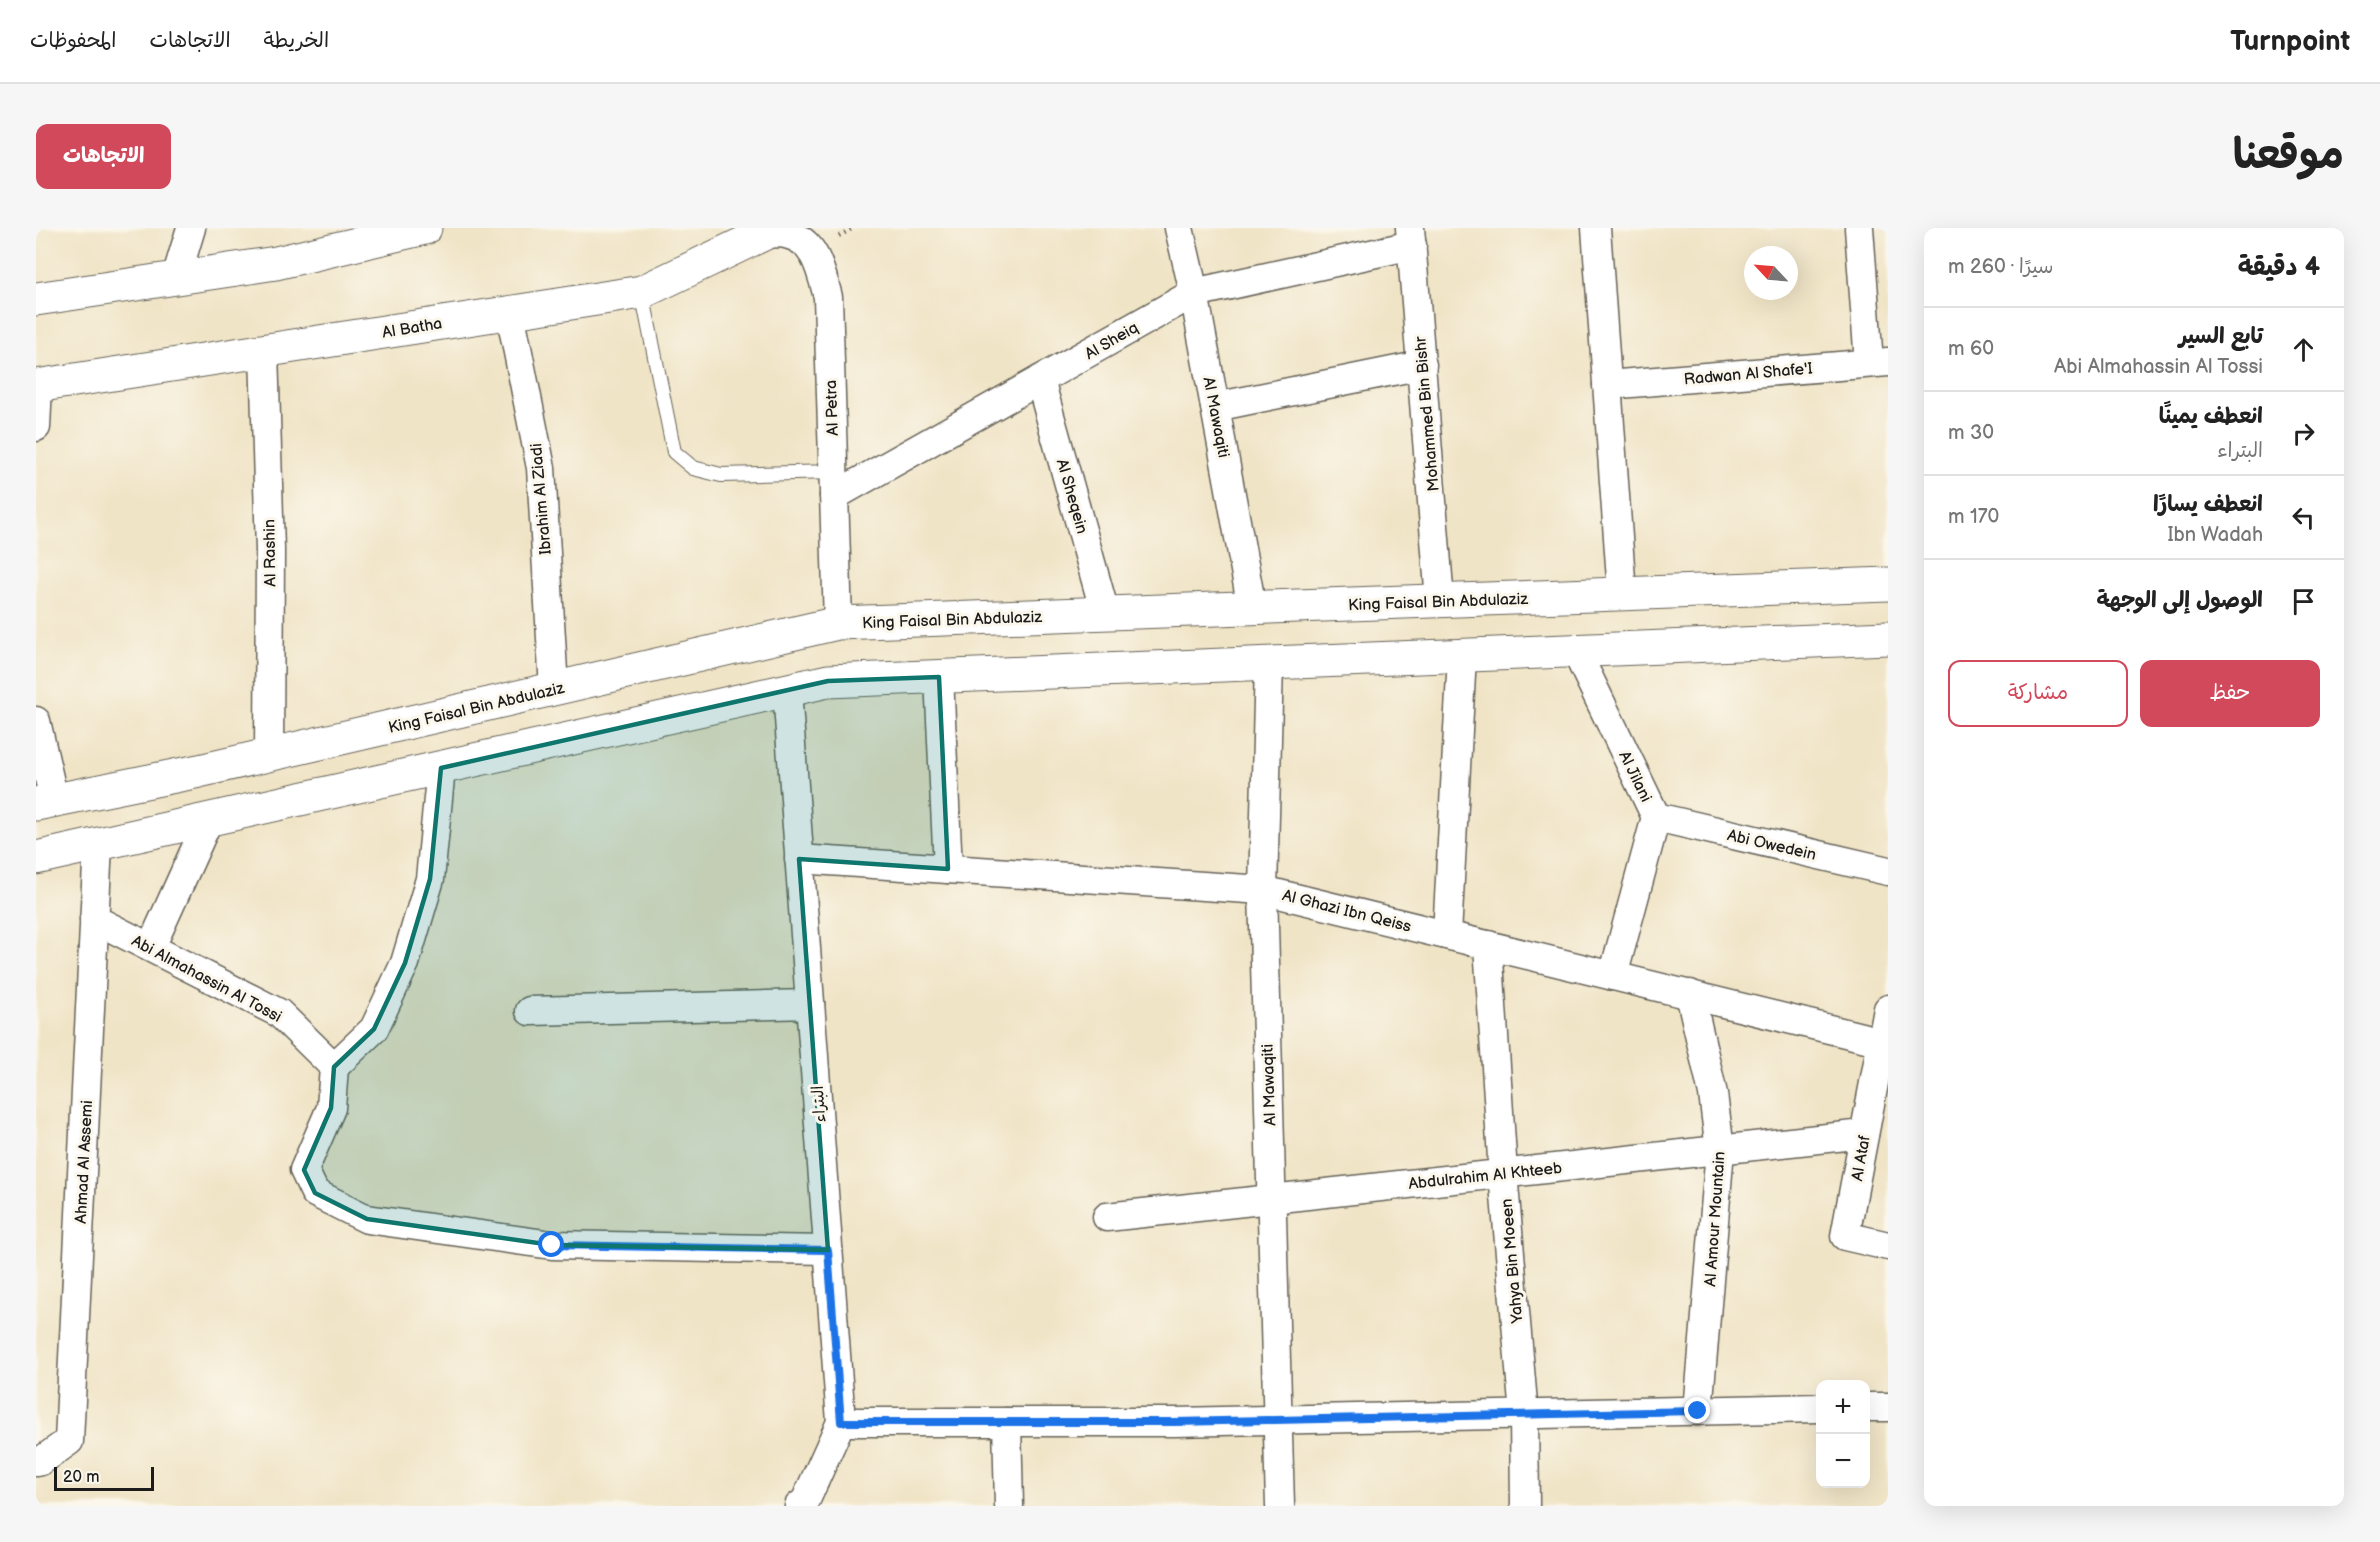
<!DOCTYPE html>
<html lang="ar">
<head>
<meta charset="utf-8">
<style>
	:root { --surface:#fff; --page:#f6f6f6; --text:#222; --muted:#767676; --line:#e0e0e0; --accent:#d1495b }
	body { margin:0; font-family:"Balsamiq Sans","Playpen Sans Arabic",sans-serif; background:var(--page); color:var(--text); direction:rtl }
	.controls { position:absolute; right:18px; bottom:18px; display:grid; overflow:hidden; border-radius:12px; box-shadow:0 6px 24px #0002 }
	.controls button { width:54px; height:54px; display:grid; place-items:center; padding:0; border:0; border-bottom:2px solid var(--line); background:var(--surface); color:var(--text); font:30px sans-serif }
	.compass { position:absolute; left:1708px; top:18px; width:54px; height:54px; border-radius:50%; background:var(--surface); box-shadow:0 6px 24px #0002; rotate:296deg }
	.scale { position:absolute; left:18px; bottom:15px; width:100px; box-sizing:border-box; padding-left:6px; border:3px solid #1c1c1c; border-top:0; font-size:16px; line-height:21px; white-space:nowrap; color:#1c1c1c; -webkit-text-stroke:4px #fbf7ec; paint-order:stroke }
	.stop { position:absolute; width:18px; height:18px; margin:-14px; border:4px solid #1a73e8; border-radius:50%; background:#fff }
	.stop.end { background:#1a73e8; border-color:#fff; box-shadow:0 2px 6px #0008 }
	.list { margin:0; padding:0; list-style:none }
	h2 { display:flex; justify-content:space-between; align-items:center; height:78px; margin:0; padding:0 24px; font-size:26px }
	h2 small { font-size:20px; font-weight:400; color:var(--muted) }
	.list li { display:grid; grid-template-columns:39px 1fr auto; gap:18px; align-items:center; box-sizing:border-box; height:84px; padding:0 24px; border-top:2px solid var(--line) }
	.list b { display:block; font-size:22px; white-space:nowrap }
	.list p { margin:0; font-size:20px; white-space:nowrap; color:var(--muted) }
	.list em { font-size:20px; font-style:normal; color:var(--muted) }
	.actions { display:flex; gap:12px; padding:18px 24px }
	.actions a { flex:1; padding:14px 0; border:2px solid var(--accent); border-radius:12px; text-align:center; font-size:21px; color:var(--accent) }
	.actions .main { background:var(--accent); color:#fff }
	.icon { flex:none; width:33px; height:33px; fill:none; stroke:currentColor; stroke-width:2; stroke-linecap:round; stroke-linejoin:round }
	.map { position:relative; flex:none; width:1852px; height:1278px; overflow:hidden; direction:ltr; border-radius:12px }
	header { display:flex; align-items:center; gap:36px; box-sizing:border-box; height:84px; padding:0 30px; background:var(--surface); border-bottom:2px solid var(--line) }
	header strong { font-size:28px }
	nav { display:flex; gap:33px; margin-inline-start:auto; font-size:21px }
	.intro { display:flex; align-items:center; justify-content:space-between; box-sizing:border-box; height:144px; padding:0 36px }
	h1 { margin:0; font-size:42px }
	.button { padding:15px 27px; border-radius:12px; background:var(--accent); color:#fff; font-size:21px; font-weight:700 }
	main { display:flex; gap:36px; padding:0 36px }
	aside { flex:1; background:var(--surface); border-radius:12px; box-shadow:0 6px 24px #0002 }
	.map>svg:first-child { display:block }
	.lines { fill:none; stroke-linecap:round; stroke-linejoin:round }
	.lane-casing { stroke:#666258; stroke-width:16 }
	.street-casing { stroke:#666258; stroke-width:31 }
	.secondary-casing { stroke:#666258; stroke-width:35 }
	.primary-casing { stroke:#666258; stroke-width:35 }
	.path { stroke:#666258; stroke-width:4; stroke-dasharray:1.5 4.5; stroke-linecap:butt }
	.lane { stroke:#fff; stroke-width:14 }
	.street { stroke:#fff; stroke-width:28 }
	.secondary { stroke:#fff; stroke-width:33 }
	.primary { stroke:#fff; stroke-width:33 }
	.route { stroke:#1a73e8; stroke-width:8 }
	.marked { fill:#0f766e; fill-opacity:0.2; stroke:#0f766e; stroke-width:4.5; stroke-linejoin:round }
	.labels { text-anchor:middle; stroke-width:6; stroke-linejoin:round; paint-order:stroke }
	.street-label { font-size:16px; fill:#1c1c1c; stroke:#fbf7ec }
</style>
</head>
<body>
<header>
<strong>Turnpoint</strong>
<nav><a>الخريطة</a><a>الاتجاهات</a><a>المحفوظات</a></nav>
</header>
<div class="intro"><h1>موقعنا</h1><a class="button">الاتجاهات</a></div>
<main>
<aside>
<h2>4 دقيقة<small>سيرًا · 260 m</small></h2>
<ul class="list">
<li><svg class="icon" aria-label="ahead" viewBox="0 0 24 24"><path d="M12 20V5M6 11l6-6 6 6"/></svg><div><b>تابع السير</b><p>Abi Almahassin Al Tossi</p></div><em>60 m</em></li>
<li><svg class="icon" aria-label="right" viewBox="0 0 24 24"><path d="M7 20v-9h11M14 6l5 5-5 5"/></svg><div><b>انعطف يمينًا</b><p>البتراء</p></div><em>30 m</em></li>
<li><svg class="icon" aria-label="left" viewBox="0 0 24 24"><path d="M17 20v-9H6M10 6l-5 5 5 5"/></svg><div><b>انعطف يسارًا</b><p>Ibn Wadah</p></div><em>170 m</em></li>
<li><svg class="icon" aria-label="arrive" viewBox="0 0 24 24"><path d="M6 21V4h12l-3 4 3 4H6"/></svg><div><b>الوصول إلى الوجهة</b></div></li>
</ul>
<div class="actions"><a class="main">حفظ</a><a>مشاركة</a></div>
</aside>
<div class="map">
<svg width="1852" height="1278" viewBox="0 0 1852 1278">
	<rect width="100%" height="100%" fill="#fbf7ec"/>
	<filter id="ink" filterUnits="userSpaceOnUse"><feTurbulence type="fractalNoise" baseFrequency=".0167" numOctaves="2"/><feDisplacementMap in="SourceGraphic" scale="12" xChannelSelector="R" yChannelSelector="G"/><feConvolveMatrix kernelMatrix="1 2 1 2 8 2 1 2 1" color-interpolation-filters="sRGB"/></filter>
	<filter id="wash" filterUnits="userSpaceOnUse"><feTurbulence type="fractalNoise" baseFrequency=".008" numOctaves="4" result="noise"/><feDisplacementMap in="SourceGraphic" scale="24" xChannelSelector="R" yChannelSelector="G"/><feGaussianBlur stdDeviation="1.35" result="paint"/><feColorMatrix in="noise" values="0 0 0 0 0 0 0 0 0 0 0 0 0 0 0 0 0 1.4 0 .05"/><feComposite in="paint" operator="in"/></filter>
	<g filter="url(#wash)">
		<rect width="100%" height="100%" fill="#f0e4c6"/>
	</g>
	<g filter="url(#ink)">
		<g class="lines">
			<defs>
				<polyline id="lane" points="606,64 638,224 657,240 685,247 797,244"/>
				<g id="street">
					<polyline points="1143,0 1158,65 1216,380"/>
					<polyline points="1374,0 1404,373"/>
					<polyline points="1560,0 1586,366"/>
					<polyline points="1823,0 1833,135"/>
					<path d="M726,6c7,0 17,-2 24,0 30,6 35,38 42,63l10,326"/>
					<polyline points="140,50 155,0"/>
					<polyline points="474,84 505,240 518,461"/>
					<polyline points="228,123 234,322 233,527"/>
					<polyline points="1004,152 1069,385"/>
					<polyline points="1571,157 1852,134"/>
					<polyline points="1179,179 1386,137"/>
					<polyline points="0,199 2,158"/>
					<polyline points="798,268 1158,65 1376,17"/>
					<polyline points="1540,423 1620,589 1577,748"/>
					<polyline points="1233,436 1227,662 1244,1278"/>
					<polyline points="903,449 912,641"/>
					<polyline points="751,463 805,1194 769,1274 763,1278"/>
					<polyline points="0,493 18,572"/>
					<polyline points="1620,589 1852,643"/>
					<polyline points="763,631 1227,662 1846,814"/>
					<polyline points="58,691 243,785 298,839 295,880 268,942 279,965 331,991 516,1017 792,1022"/>
					<polyline points="1411,707 1426,428"/>
					<polyline points="1452,717 1467,945 1488,1187 1489,1278"/>
					<polyline points="115,719 173,591"/>
					<polyline points="1654,766 1677,866 1684,922 1662,1183"/>
					<polyline points="1852,781 1809,1008 1852,1018"/>
					<polyline points="494,783 774,776"/>
					<polyline points="298,839 338,801 369,735 394,651 405,540"/>
					<polyline points="1071,989 1828,906"/>
					<polyline points="1830,1179 1852,1179"/>
					<polyline points="805,1194 1139,1194 1784,1180"/>
					<polyline points="971,1194 973,1278"/>
					<polyline points="0,1234 5,1233 33,1213 62,616"/>
				</g>
				<g id="secondary">
					<polyline points="0,576 163,543 802,395 1852,356"/>
					<polyline points="0,630 792,453 1852,410"/>
				</g>
				<g id="primary">
					<polyline points="0,71 240,35 389,0"/>
					<polyline points="0,158 606,64 740,0"/>
				</g>
			</defs>
			<use href="#lane" class="lane-casing"/>
			<use href="#street" class="street-casing"/>
			<use href="#secondary" class="secondary-casing"/>
			<use href="#primary" class="primary-casing"/>
			<polyline class="path" points="803,8 818,0"/>
			<use href="#lane" class="lane"/>
			<use href="#street" class="street"/>
			<use href="#secondary" class="secondary"/>
			<use href="#primary" class="primary"/>
		</g>
	</g>
	<g class="lines" filter="url(#ink)">
		<polyline class="route" points="516,1017 792,1022 805,1194 1139,1194 1662,1183"/>
	</g>
	<path class="marked" d="M903,449l9,192 -149,-10 29,391 -276,-5 -185,-26 -52,-26 -11,-23 27,-62 3,-41 40,-38 31,-66 25,-84 11,-111 387,-87z"/>
	<g class="labels">
		<g class="street-label">
			<text transform="translate(376 99) rotate(-9)" y="6">Al Batha</text>
			<text transform="translate(1075 112) rotate(-30)" y="6">Al Sheiq</text>
			<text transform="translate(1712 145) rotate(-5)" y="6">Radwan Al Shafe'I</text>
			<text transform="translate(795 180) rotate(-92)" y="6">Al Petra</text>
			<text transform="translate(1390 186) rotate(-95)" y="6">Mohammed Bin Bishr</text>
			<text transform="translate(1181 189) rotate(79)" y="6">Al Mawaqiti</text>
			<text transform="translate(1037 268) rotate(74)" y="6">Al Sheqein</text>
			<text transform="translate(504 271) rotate(-95)" y="6">Ibrahim Al Ziadi</text>
			<text transform="translate(233 325) rotate(-91)" y="6">Al Rashin</text>
			<text transform="translate(1402 373) rotate(-2)" y="6">King Faisal Bin Abdulaziz</text>
			<text transform="translate(916 391) rotate(-2)" y="6">King Faisal Bin Abdulaziz</text>
			<text transform="translate(440 479) rotate(-13)" y="6">King Faisal Bin Abdulaziz</text>
			<text transform="translate(1600 548) rotate(64)" y="6">Al Jilani</text>
			<text transform="translate(1736 616) rotate(13)" y="6">Abi Owedein</text>
			<text transform="translate(1311 682) rotate(14)" y="6">Al Ghazi Ibn Qeiss</text>
			<text transform="translate(171 750) rotate(28)" y="6">Abi Almahassin Al Tossi</text>
			<text transform="translate(1232 857) rotate(-92)" y="6">Al Mawaqiti</text>
			<text transform="translate(782 876) rotate(-94)" y="6">البتراء</text>
			<text transform="translate(1824 930) rotate(-80)" y="6">Al Ataf</text>
			<text transform="translate(47 934) rotate(-87)" y="6">Ahmad Al Assemi</text>
			<text transform="translate(1449 947) rotate(-6)" y="6">Abdulrahim Al Khteeb</text>
			<text transform="translate(1678 991) rotate(-86)" y="6">Al Amour Mountain</text>
			<text transform="translate(1475 1033) rotate(-95)" y="6">Yahya Bin Moeen</text>
		</g>
	</g>
</svg>
<div class="controls">
<button>+</button>
<button>−</button>
</div>
<svg class="compass" viewBox="-18 -18 36 36"><path d="M0-13l5 13h-10z" fill="#e53935"/><path d="M0 13l5-13h-10z" fill="#767676"/></svg>
<div class="scale">20 m</div>
<div class="stop" style="left:516px;top:1017px"></div>
<div class="stop end" style="left:1662px;top:1183px"></div>
</div>
</main>
</body>
</html>
